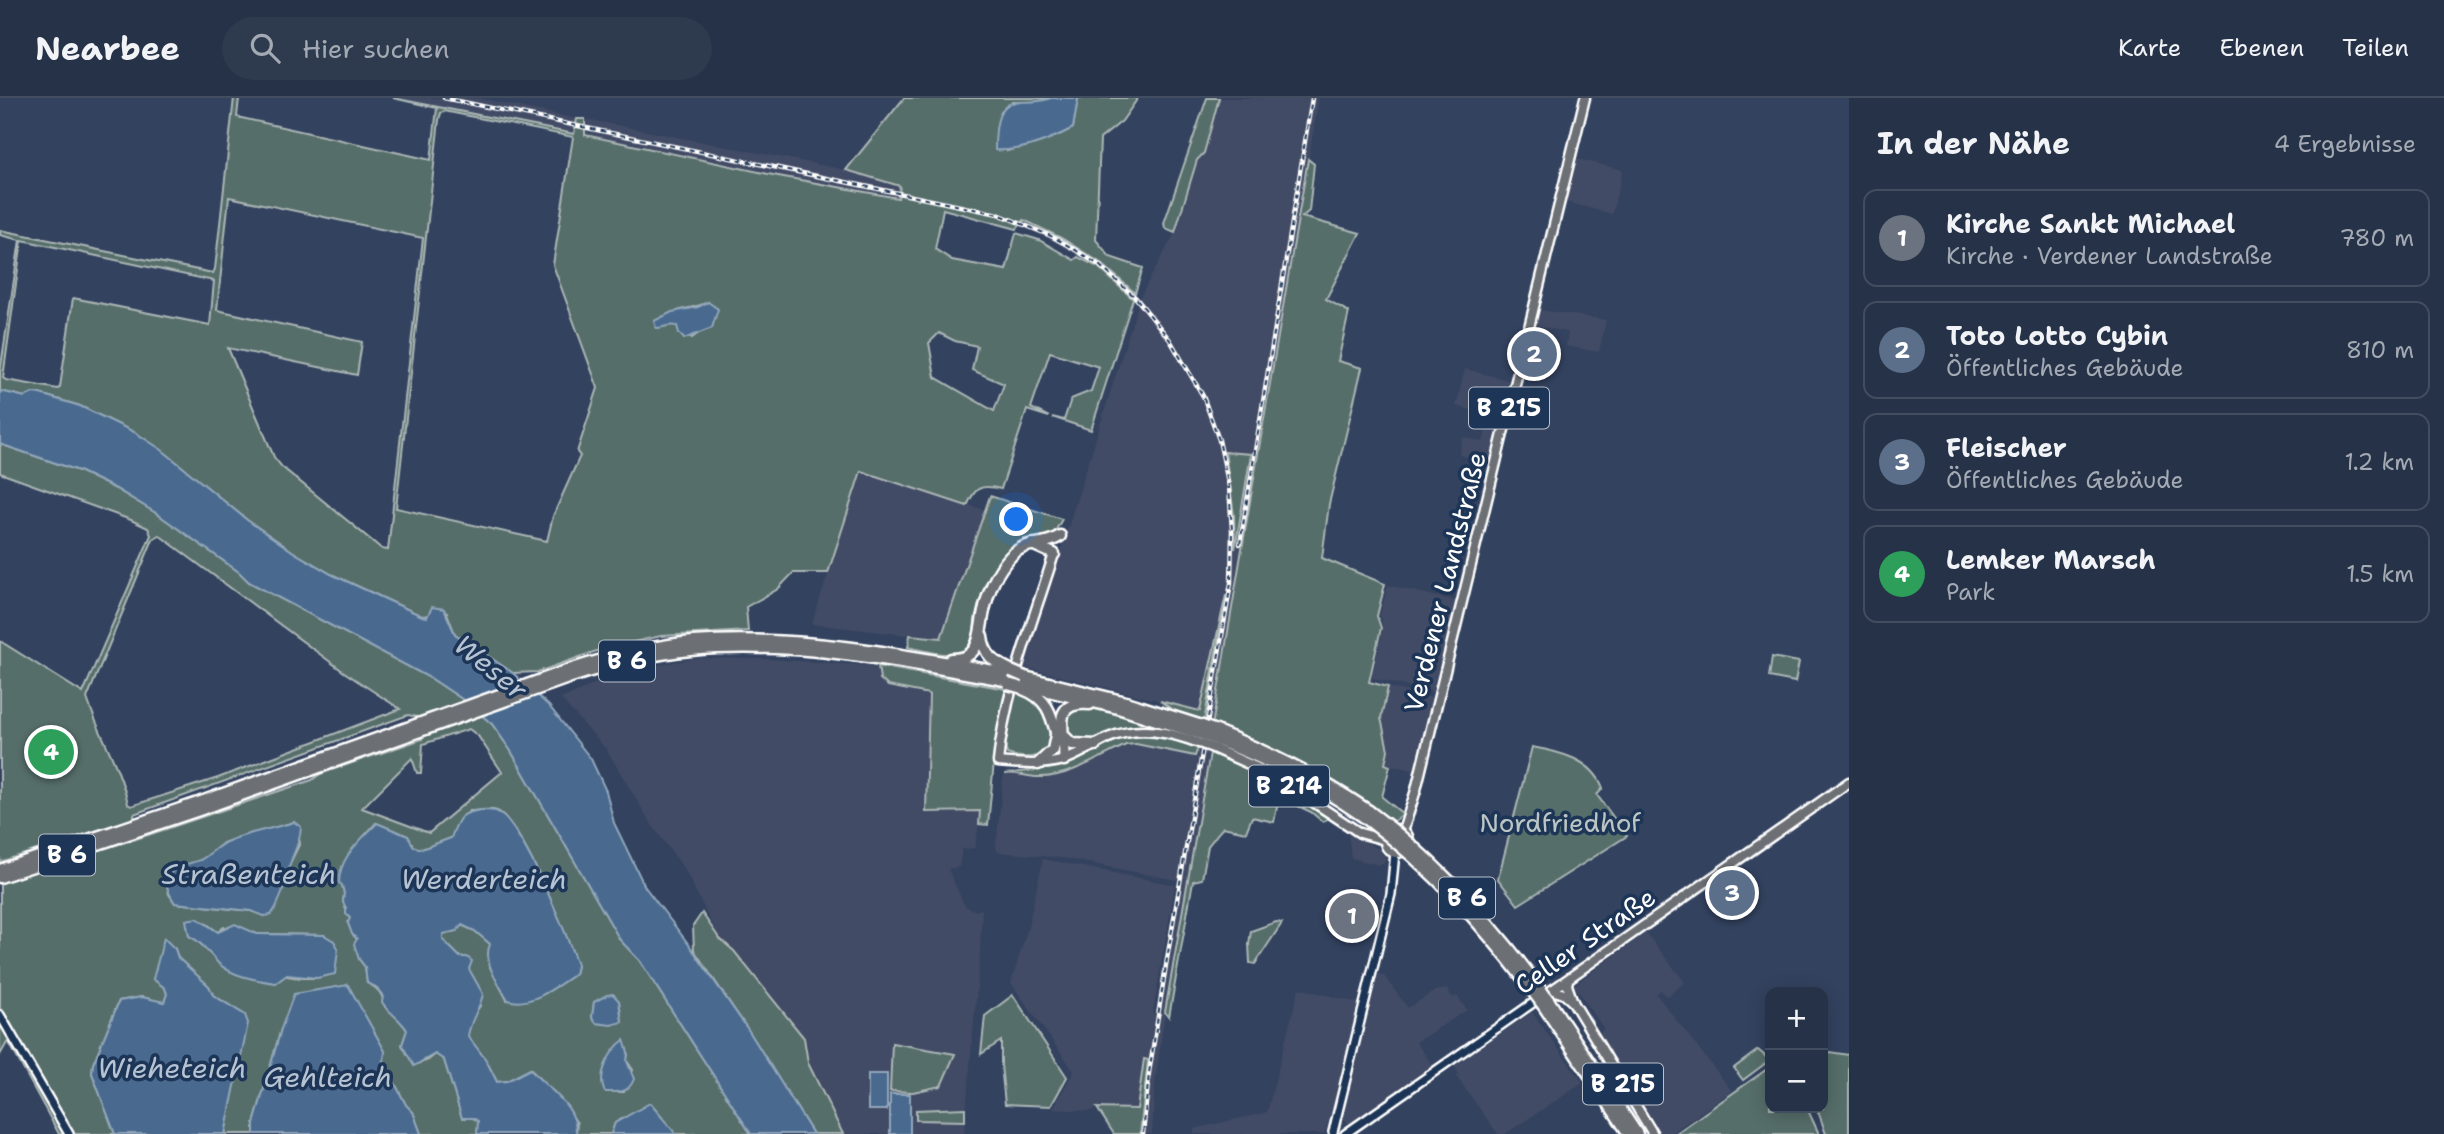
<!DOCTYPE html>
<html lang="de">
<head>
<meta charset="utf-8">
<style>
	:root { --surface:#263247; --page:#2e3a4e; --text:#f1f3f6; --muted:#a4aab4; --line:#424d60; --accent:#ffd166 }
	body { margin:0; font-family:"Shantell Sans",sans-serif; background:var(--page); color:var(--text) }
	.controls { position:absolute; right:21px; bottom:21px; display:grid; overflow:hidden; border-radius:14px; box-shadow:0 4px 18px #0003 }
	.controls button { width:63px; height:63px; display:grid; place-items:center; padding:0; border:0; border-bottom:2px solid var(--line); background:var(--surface); color:var(--text); font:35px sans-serif }
	.you { position:absolute; left:1017px; top:422px; width:24px; height:24px; margin:-18px; border:5px solid #fff; border-radius:50%; background:#1a73e8; box-shadow:0 0 0 10px #1a73e833 }
	.badge { display:grid; place-items:center; width:46px; height:46px; border-radius:50%; background:var(--accent); color:#fff; font-size:23px; font-weight:700 }
	.pin { position:absolute; translate:-50% -50%; border:4px solid #fff; box-shadow:0 2px 7px #0006 }
	.list { margin:0; padding:0; list-style:none }
	h2 { display:flex; justify-content:space-between; align-items:center; height:91px; margin:0; padding:0 28px; font-size:30px }
	h2 small { font-size:23px; font-weight:400; color:var(--muted) }
	.list li { display:grid; grid-template-columns:46px 1fr auto; gap:21px; align-items:center; box-sizing:border-box; height:98px; margin:0 14px 14px; padding:0 14px; border:2px solid var(--line); border-radius:14px }
	.list b { display:block; font-size:26px; white-space:nowrap }
	.list p { margin:0; font-size:23px; white-space:nowrap; color:var(--muted) }
	.list em { font-size:23px; font-style:normal; color:var(--muted) }
	.icon { flex:none; width:38px; height:38px; fill:none; stroke:currentColor; stroke-width:2; stroke-linecap:round; stroke-linejoin:round }
	.map { position:relative; flex:none; width:1849px; height:1036px; overflow:hidden }
	header { display:flex; align-items:center; gap:42px; box-sizing:border-box; height:98px; padding:0 35px; background:var(--surface); border-bottom:2px solid var(--line) }
	header strong { font-size:33px }
	nav { display:flex; gap:38px; margin-inline-start:auto; font-size:24px }
	.search { width:490px; height:63px; background:var(--page); display:flex; align-items:center; gap:18px; box-sizing:border-box; padding:0 24px; border-radius:38px; color:var(--muted); font-size:26px }
	main { display:flex }
	aside { flex:1; background:var(--surface) }
	.map>svg:first-child { display:block }
	.built { fill:#424b65; fill-rule:evenodd }
	.green { fill:#576e6b; stroke:#abb6b5; stroke-width:2; fill-rule:evenodd }
	.water { fill:#486a8e; stroke:#91a6bb; stroke-width:2 }
	.lines { fill:none; stroke-linecap:round; stroke-linejoin:round }
	.secondary-casing { stroke:#fff; stroke-width:12 }
	.primary-casing { stroke:#fff; stroke-width:13 }
	.highway-casing { stroke:#fff; stroke-width:15 }
	.secondary { stroke:#1d3557; stroke-width:7 }
	.primary { stroke:#6c6f75; stroke-width:8 }
	.highway { stroke:#6c6f75; stroke-width:10 }
	.rail-casing { stroke:#fff; stroke-width:4.5 }
	.rail { stroke:#1d3557; stroke-width:2; stroke-dasharray:5; stroke-linecap:butt }
	.primary-bridge-casing { stroke:#fff; stroke-width:13; stroke-linecap:butt }
	.highway-bridge-casing { stroke:#fff; stroke-width:15; stroke-linecap:butt }
	.primary-bridge { stroke:#6c6f75; stroke-width:8 }
	.highway-bridge { stroke:#6c6f75; stroke-width:10 }
	.labels { text-anchor:middle; stroke-width:7; stroke-linejoin:round; paint-order:stroke }
	.shield { fill:#1d3557; stroke:#bbc2cd; stroke-width:2 }
	.shield-label { font-size:24px; font-weight:bold; fill:#fff }
	.street-label { font-size:26px; fill:#fff; stroke:#1d3557 }
	.park-label { font-size:26px; fill:#bcc5c4; stroke:#1d3557 }
	.water-label { font-size:28px; font-style:italic; fill:#b6c3d2; stroke:#1d3557 }
</style>
</head>
<body>
<header>
<strong>Nearbee</strong>
<div class="search"><svg class="icon" aria-label="search" viewBox="0 0 24 24"><circle cx="10" cy="10" r="6"/><path d="M15 15l6 6"/></svg>Hier suchen</div>
<nav><a>Karte</a><a>Ebenen</a><a>Teilen</a></nav>
</header>
<main>
<div class="map">
<svg width="1849" height="1036" viewBox="0 0 1849 1036">
	<rect width="100%" height="100%" fill="#33425f"/>
	<filter id="ink" filterUnits="userSpaceOnUse"><feTurbulence type="fractalNoise" baseFrequency=".0143" numOctaves="2"/><feDisplacementMap in="SourceGraphic" scale="14" xChannelSelector="R" yChannelSelector="G"/><feConvolveMatrix kernelMatrix="1 2 1 2 8 2 1 2 1" color-interpolation-filters="sRGB"/></filter>
	<g filter="url(#ink)">
		<g class="built">
			<polygon points="399,0 478,0 577,21 574,36"/>
			<path d="M1219,0h100l-107,628 -8,-4 19,-111 -23,100 -176,-44 117,-372 36,-66 20,-69 7,-7zM1226,354l25,3 -16,90 -1,-30z"/>
			<polygon points="585,21 846,72 901,88 898,100 773,77 585,37"/>
			<polygon points="1577,61 1623,72 1612,116 1566,104"/>
			<polygon points="1023,122 1061,140 1101,165 1135,195 1133,201 1098,169 1051,142 1019,128"/>
			<polygon points="1540,212 1606,222 1599,254 1566,248 1568,234 1536,228"/>
			<polygon points="1465,271 1511,283 1491,365 1459,357 1463,339 1483,344 1490,317 1456,308"/>
			<polygon points="861,373 985,412 941,541 812,526"/>
			<polygon points="1388,487 1456,503 1433,594 1372,580 1383,531 1380,517"/>
			<polygon points="698,560 767,561 878,568 880,581 888,588 929,596 926,713 981,713 975,750 962,751 959,769 948,771 965,808 976,813 982,811 980,857 964,1036 843,1036 808,965 804,940 735,854 719,840 685,772 652,727 606,651 561,601 623,573"/>
			<polygon points="1388,589 1433,600 1417,673 1385,666 1381,620"/>
			<polygon points="1136,646 1195,658 1198,650 1209,654 1169,886 1155,986 1152,1036 1140,1036 1148,962 1144,962 1137,1011 1100,1009 1090,1013 1053,1011 1074,973 1011,885 1028,829 1043,761 1175,787 1153,915 1156,916 1178,780 1176,782 1063,760 998,754 996,749 1003,679 1005,676 1022,675 1038,679 1065,675 1126,647"/>
			<polygon points="1348,734 1379,751 1387,762 1379,767 1351,760"/>
			<polygon points="1646,835 1685,884 1667,899 1661,892 1656,896 1732,993 1670,1036 1660,1036 1598,936 1604,931 1574,887"/>
			<polygon points="1378,875 1385,879 1408,910 1435,893 1447,891 1453,900 1457,898 1467,912 1416,944 1433,968 1349,1026 1343,1020"/>
			<polygon points="1299,890 1359,905 1335,1003 1324,1036 1194,1036 1194,1031 1267,1014"/>
			<polygon points="1532,914 1583,985 1505,1036 1498,1036 1456,978 1459,976 1454,968"/>
		</g>
		<g class="green">
			<path d="M234,0h5l-2,19 194,43 6,-52 -44,-10 181,36 3,-15h8v16l188,40 125,23 2,-12 -54,-16 58,-72h147l-14,4h-25l-5,49 50,-15 16,-8 5,-30h60l-16,23 -22,18 -4,101 14,17 33,11 -8,25 -34,-30 -40,-25 -37,-18 -7,9 -74,-20 -8,40 17,11 54,10 10,-37 23,7 35,20 4,-3 20,10 35,32 -42,131 -39,-13 12,3 7,-21 20,-8 8,-24 -49,-15 -19,56 18,9 -22,-7 -26,79c-20,-5 -26,-2 -34,17l-106,-35 -33,102h-35l-15,16 -32,18 2,24 -87,5 -59,13 -64,23 -25,1 -58,-39 -8,-21 -25,3 -91,-42 -36,-21 -48,-33 -83,-68 -28,-19 -56,-27 -40,-12 -7,-1 -8,4 -25,-6v-19l20,-132 -20,-5v-5l213,43 2,-4zM444,13l129,26 -20,128 45,123 -21,64 3,4 -27,60 -6,25 -151,-33 43,-388 2,-7zM229,99l194,41 -35,312 -6,-1 -100,-82 -8,-10 -46,-109 129,27 5,-33 -145,-32zM22,142l192,41 -4,44 -137,-27 -13,89 -2,2 -52,-9 -3,-2zM708,204l4,26 -12,4 -8,6c-9,-8 -19,-13 -26,-22 12,-8 29,-7 42,-14zM939,235l16,8 22,5 -5,24 32,14 -10,27 -59,-34 -6,-34z"/>
			<polygon points="1207,0 1219,0 1204,55 1197,62 1175,134 1165,130 1164,125"/>
			<path d="M1308,61l6,5 -5,47 -7,6 58,16 -34,66 23,13 -11,49 24,7 -33,136 -7,54 63,26 -8,32 4,12 -12,54 19,5 -7,31 7,32 -3,14 5,2 -8,31 21,17 -10,8c-56,-41 -116,-71 -181,-96z"/>
			<path d="M0,346l79,27 37,18 40,24 83,59 10,10 183,97 33,22 27,23 19,27 109,189 20,21 111,173h-75l-11,-11 -39,-6 -11,6 -4,11h-35l1,-11 -23,-31 -11,-8 -12,-15 -24,12 -10,1 -11,-22 -19,-24 3,-17 10,-13 -20,-49 -17,-17v-6l18,-9 14,6 15,13v23l17,33 32,-4 36,-22 2,-9c-9,-27 -57,-145 -80,-154 -8,-3 -20,0 -28,0l-18,27 -29,11 -8,-2 -6,-11 -32,-13 -25,28 -9,34 2,8 -1,9 7,16 -2,5 4,10 5,6 2,20 6,8 2,16c12,5 16,12 18,24l10,7 12,16 -5,15 12,20 14,-5 8,-6 8,6 18,58h11l6,3 -2,13h-56l-8,-22 -7,-7 -22,-43v-11l-37,-66 -66,44 -27,95v10h-29l20,-119 -32,-20 -4,-9 -31,-28 -3,-9 -22,30 12,9 2,6 -3,9 -22,-6 -23,4 -26,63 -1,9 23,61h-56l-51,-93 -8,14v-176l133,-39 -17,-16 -116,38v-221l83,52 68,-158 -3,-7 -17,-8 -131,-47zM159,437l185,137 56,37 -182,69 -87,28 -3,-2c-8,-38 -29,-69 -41,-106l66,-159zM408,617l10,2 4,22 -102,35 -8,6 -179,60 1,-26zM469,631l9,7 24,36 -73,61 -67,-25 50,-50 5,15h4l2,-29zM294,724l6,21 -10,20 -4,18 -22,35 -13,-5 -76,-8 -6,-9 -2,-9 47,-33 9,-9zM207,826l11,8 6,-5 19,2 14,5 67,1 -7,43h-17l-78,-12 -25,-26zM619,903l3,21 -30,-4 2,-16zM617,950l11,4 -1,9 6,9 -9,22h-19c-6,-15 1,-33 12,-44z"/>
			<polygon points="1225,354 1251,356 1235,451 1234,417"/>
			<path d="M990,398l72,23 -10,18c-9,2 -18,0 -27,2 -26,9 -44,55 -50,80 -1,7 0,15 -2,22 -2,4 -7,9 -11,11 -15,6 -38,-2 -54,-5l2,-12 31,3z"/>
			<polygon points="1226,497 1204,624 1173,612 1160,603 1200,613"/>
			<polygon points="1772,559 1799,564 1795,584 1769,579"/>
			<polygon points="878,568 1006,591 997,632 988,727 979,726 980,713 926,714 929,596 888,588 880,581"/>
			<path d="M1016,593c30,7 33,26 37,53 -12,15 -28,16 -46,10 -7,-17 4,-46 9,-63z"/>
			<polygon points="1094,608 1163,629 1200,643 1162,631 1082,646 1067,639 1065,618 1070,612"/>
			<path d="M1138,638l33,3 27,9 -3,8 -59,-12 -10,1c-24,11 -61,34 -88,32 -12,0 -20,-5 -33,-3l54,-7 61,-28z"/>
			<path d="M1532,649c28,5 60,12 71,41l-6,7 30,41 -109,69 -20,-26z"/>
			<polygon points="1210,655 1266,679 1328,720 1323,724 1311,714 1279,699 1274,724 1252,719 1246,734 1223,729 1208,748 1202,781 1193,783 1169,919 1165,914"/>
			<polygon points="702,815 719,840 734,853 804,940 808,965 843,1036 813,1036 746,929 694,852 693,828"/>
			<polygon points="1276,824 1282,825 1255,866 1250,865 1249,846 1251,833"/>
			<polygon points="1013,897 1067,979 1051,1008 1005,1006 1001,967 1001,943 981,956 985,918"/>
			<polygon points="892,945 955,956 941,988 913,994 890,993"/>
			<polygon points="1758,952 1770,962 1743,982 1734,970"/>
			<polygon points="1823,953 1849,957 1849,1036 1826,1036 1819,1016 1814,1010 1823,1010"/>
			<polygon points="1144,961 1148,962 1140,1036 1114,1036 1097,1010 1137,1011"/>
			<polygon points="1770,969 1770,1010 1807,1010 1819,1036 1675,1036"/>
			<polygon points="965,1010 965,1023 916,1022 916,1012"/>
		</g>
		<g class="water">
			<path d="M1051,0h27l-5,30c-23,12 -52,24 -78,22 0,-16 0,-47 22,-48 12,-1 22,1 34,-4z"/>
			<path d="M708,204l10,7 -6,19 -28,11 -5,-6 -2,-7c-7,-2 -14,2 -21,2l-2,-7 18,-9 26,-5z"/>
			<polygon points="0,293 25,299 33,295 40,296 80,308 136,335 162,352 247,422 295,455 331,476 422,518 427,519 432,509 444,511 455,536 513,575 549,608 591,661 606,693 614,725 645,789 690,848 749,933 813,1036 751,1036 640,863 620,842 511,653 492,626 465,603 432,581 249,484 239,474 156,415 116,391 79,373 0,346"/>
			<path d="M483,712c5,0 11,0 15,2 25,15 69,123 79,153l-2,9c-18,12 -45,34 -67,26 -9,-16 -26,-37 -18,-56l-15,-13 -13,-6 -5,6 -14,3v6l17,17h7l5,4 -3,8 14,25c-3,15 -13,26 -15,42l18,24 11,22 10,-1 23,-12c17,20 48,36 46,65h-99l1,-13 -5,-3h-11l-18,-58 -9,-6 -21,12 -12,-21 5,-15c-7,-11 -19,-18 -25,-28l1,-6 -7,-9 -9,-4 -2,-16 -6,-8 -5,-15 3,-5 -5,-5 -4,-11 2,-5 -4,-4v-6l-3,-6 1,-9 -2,-8 -3,-2c0,-26 21,-42 38,-60l31,13 6,11 8,2 29,-11c7,-20 9,-26 32,-28z"/>
			<path d="M294,724l7,5c-1,16 -6,22 -11,37 -6,18 -7,35 -19,51l-7,1 -13,-5 -76,-8c-6,-9 -12,-19 -4,-30 5,-7 20,-10 29,-13 10,-5 17,-14 26,-18 22,-10 46,-13 68,-20z"/>
			<path d="M197,820l21,14 17,-8 22,10 67,1 10,6 4,8 -3,25 -18,4 -30,-3 -11,8c-20,-3 -43,-6 -58,-20 -9,-10 -16,-21 -29,-27l-3,-16z"/>
			<polygon points="164,840 175,851 178,860 209,888 213,897 245,917 248,925 225,1036 115,1036 92,975 93,966 119,903 142,899 164,904 167,896 165,890 153,881"/>
			<polygon points="348,887 385,953 384,964 406,1007 413,1014 421,1036 254,1036 254,1026 281,931 294,896"/>
			<polygon points="613,896 619,903 622,924 611,927 596,925 592,920 594,904 607,897"/>
			<path d="M624,942l4,12 -1,9 7,18c-6,15 -15,13 -29,13 -9,-16 5,-42 19,-52z"/>
			<rect x="868" y="976" width="19" height="36"/>
			<rect x="890" y="996" width="20" height="40"/>
			<polygon points="650,1005 676,1036 611,1036 615,1025"/>
		</g>
		<g class="lines">
			<defs>
				<g id="secondary">
					<polyline points="0,917 69,1036"/>
					<polyline points="1333,1034 1391,796 1395,754"/>
					<polyline points="1345,1036 1540,900"/>
				</g>
				<g id="primary">
					<path d="M1054,456c-21,68 -49,136 -56,208 22,2 45,4 66,-2 16,-5 29,-15 44,-22 31,-13 62,-6 91,5"/>
					<polyline points="1213,650 1271,676 1360,735 1385,742"/>
					<circle cx="1397" cy="743" r="12"/>
					<polyline points="1403,733 1416,692 1585,0"/>
					<polyline points="1568,882 1567,887 1573,904 1653,1036"/>
					<polyline points="1552,892 1849,684"/>
					<polyline points="1552,892 1564,896 1573,904"/>
				</g>
				<g id="highway">
					<polyline points="1032,446 1054,456"/>
					<path d="M982,538c2,19 12,26 28,34"/>
					<path d="M951,561c7,0 15,-1 20,-6 10,-9 10,-30 13,-42 4,-19 13,-40 26,-54 16,-18 33,-9 50,-21"/>
					<polyline points="1025,579 1126,604 1202,628"/>
					<polyline points="1019,586 1118,610 1201,636"/>
					<path d="M1023,591c24,9 28,24 34,47"/>
					<path d="M1216,633c54,22 105,47 153,80"/>
					<polyline points="1062,636 1072,646 1095,647"/>
					<path d="M1214,641c54,20 103,45 150,78"/>
					<path d="M1064,662c4,-23 -18,-60 26,-56"/>
					<polyline points="1038,666 1053,652 1056,637"/>
					<path d="M0,772l198,-67 371,-133c40,-13 82,-24 124,-28 106,-8 214,13 317,32"/>
					<path d="M0,779l199,-67 372,-133c40,-13 79,-23 120,-27 104,-10 216,12 318,31"/>
					<polyline points="1549,903 1637,1036"/>
					<polyline points="1543,907 1629,1036"/>
				</g>
			</defs>
			<use href="#secondary" class="secondary-casing"/>
			<use href="#primary" class="primary-casing"/>
			<use href="#highway" class="highway-casing"/>
			<use href="#secondary" class="secondary"/>
			<use href="#primary" class="primary"/>
			<use href="#highway" class="highway"/>
			<defs>
				<g id="rail">
					<polyline points="444,0 998,116 1051,138 1074,151 1099,167 1136,200 1170,242 1203,298 1219,342 1229,389 1232,432 1231,485 1167,861 1149,975 1143,1036"/>
					<polyline points="1240,446 1312,0"/>
				</g>
			</defs>
			<use href="#rail" class="rail-casing"/>
			<use href="#rail" class="rail"/>
			<defs>
				<polyline id="primary-bridge" points="1199,645 1213,650"/>
				<g id="highway-bridge">
					<polyline points="1011,573 1025,579"/>
					<polyline points="1008,586 1019,589"/>
					<polyline points="1202,628 1216,633"/>
					<polyline points="1201,636 1214,641"/>
					<path d="M1369,713c71,52 129,119 180,190"/>
					<path d="M1364,719c71,52 127,117 179,188"/>
				</g>
			</defs>
			<use href="#primary-bridge" class="primary-bridge-casing"/>
			<use href="#highway-bridge" class="highway-bridge-casing"/>
			<use href="#primary-bridge" class="primary-bridge"/>
			<use href="#highway-bridge" class="highway-bridge"/>
		</g>
	</g>
	<g class="labels">
		<g class="shield">
			<rect x="1469" y="289.5" width="80" height="41" rx="5"/>
			<rect x="599" y="542.5" width="56" height="41" rx="5"/>
			<rect x="1249" y="667.5" width="80" height="41" rx="5"/>
			<rect x="39" y="736.5" width="56" height="41" rx="5"/>
			<rect x="1439" y="779.5" width="56" height="41" rx="5"/>
			<rect x="1583" y="965.5" width="80" height="41" rx="5"/>
		</g>
		<g class="shield-label">
			<text x="1509" y="318">B 215</text>
			<text x="627" y="571">B 6</text>
			<text x="1289" y="696">B 214</text>
			<text x="67" y="765">B 6</text>
			<text x="1467" y="808">B 6</text>
			<text x="1623" y="994">B 215</text>
		</g>
		<g class="street-label">
			<text transform="translate(1445 484) rotate(-76)" y="9">Verdener Landstraße</text>
			<text transform="translate(1585 843) rotate(-35)" y="9">Celler Straße</text>
		</g>
		<g class="park-label">
			<text x="1560" y="734">Nordfriedhof</text>
		</g>
		<g class="water-label">
			<text transform="translate(491 569) rotate(39)" y="10">Weser</text>
			<text x="249" y="786">Straßenteich</text>
			<text x="484" y="791">Werderteich</text>
			<text x="172" y="980">Wieheteich</text>
			<text x="328" y="989">Gehlteich</text>
		</g>
	</g>
</svg>
<div class="controls">
<button>+</button>
<button>−</button>
</div>
<div class="you"></div>
<div class="pin badge" style="left:1352px;top:818px;background:#6b7280">1</div>
<div class="pin badge" style="left:1534px;top:256px;background:#5c6f8a">2</div>
<div class="pin badge" style="left:1732px;top:795px;background:#5c6f8a">3</div>
<div class="pin badge" style="left:51px;top:654px;background:#2e9e5b">4</div>
</div>
<aside>
<h2>In der Nähe<small>4 Ergebnisse</small></h2>
<ul class="list">
<li><span class="badge" style="background:#6b7280">1</span><div><b>Kirche Sankt Michael</b><p>Kirche · Verdener Landstraße</p></div><em>780 m</em></li>
<li><span class="badge" style="background:#5c6f8a">2</span><div><b>Toto Lotto Cybin</b><p>Öffentliches Gebäude</p></div><em>810 m</em></li>
<li><span class="badge" style="background:#5c6f8a">3</span><div><b>Fleischer</b><p>Öffentliches Gebäude</p></div><em>1.2 km</em></li>
<li><span class="badge" style="background:#2e9e5b">4</span><div><b>Lemker Marsch</b><p>Park</p></div><em>1.5 km</em></li>
</ul>
</aside>
</main>
</body>
</html>
